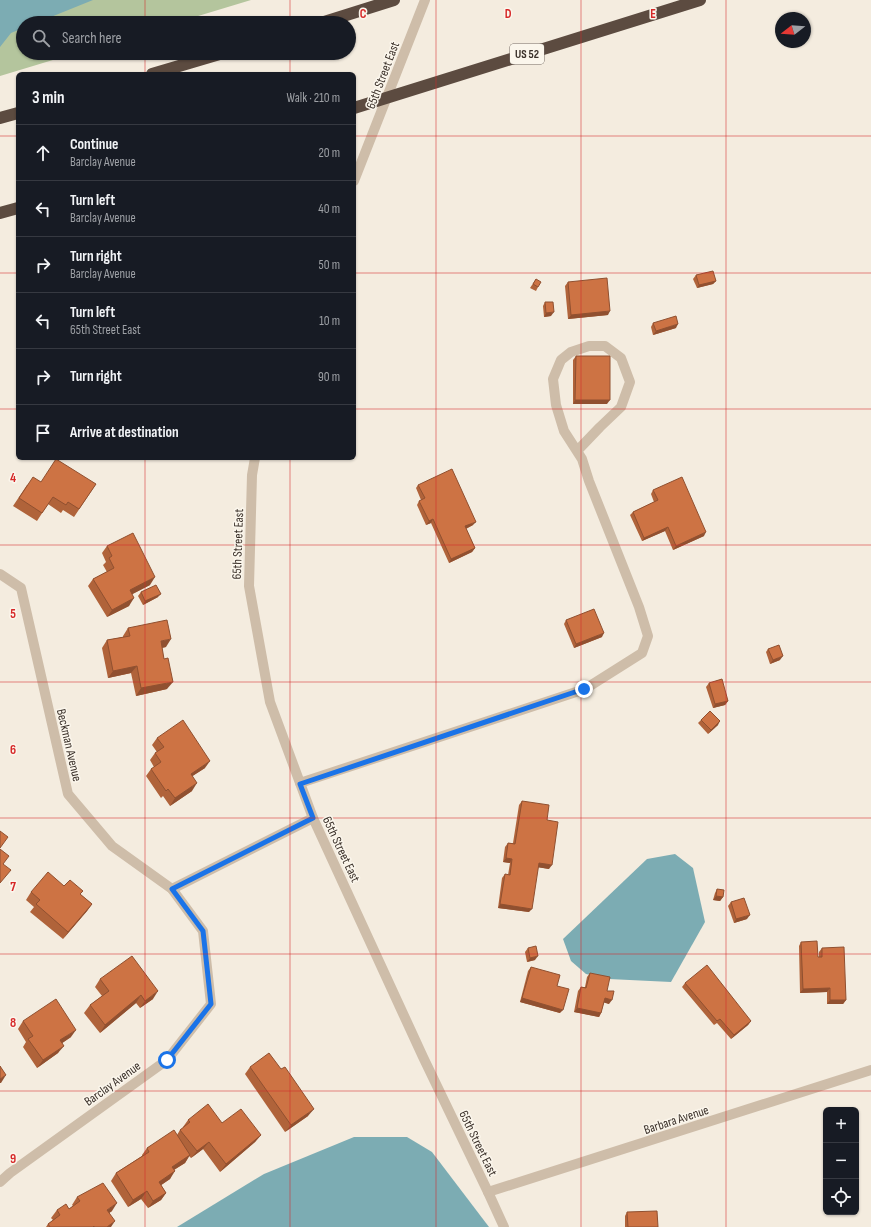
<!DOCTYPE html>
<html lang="en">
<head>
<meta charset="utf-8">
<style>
	:root { --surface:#171b24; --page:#242831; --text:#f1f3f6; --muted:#9ea1a6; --line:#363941 }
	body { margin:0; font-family:"Sofia Sans Condensed",sans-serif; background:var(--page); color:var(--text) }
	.controls { position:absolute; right:12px; bottom:12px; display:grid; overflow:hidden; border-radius:6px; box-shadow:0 1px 3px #0004 }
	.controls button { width:36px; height:36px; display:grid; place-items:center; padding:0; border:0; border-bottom:1px solid var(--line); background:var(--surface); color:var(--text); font:20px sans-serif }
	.compass { position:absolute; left:775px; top:12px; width:36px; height:36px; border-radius:50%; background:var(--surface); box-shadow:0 1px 3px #0004; rotate:253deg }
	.stop { position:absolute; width:12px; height:12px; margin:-9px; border:3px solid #1a73e8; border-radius:50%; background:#fff }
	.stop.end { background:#1a73e8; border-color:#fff; box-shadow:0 1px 4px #0008 }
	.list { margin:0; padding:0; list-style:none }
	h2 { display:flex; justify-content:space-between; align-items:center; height:52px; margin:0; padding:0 16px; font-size:17px }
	h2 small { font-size:13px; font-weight:400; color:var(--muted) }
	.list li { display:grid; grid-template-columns:26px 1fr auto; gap:12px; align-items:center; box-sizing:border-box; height:56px; padding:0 16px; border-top:1px solid var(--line) }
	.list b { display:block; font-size:15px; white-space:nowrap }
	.list p { margin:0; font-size:13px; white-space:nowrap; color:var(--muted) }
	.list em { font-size:13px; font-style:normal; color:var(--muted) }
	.icon { flex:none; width:22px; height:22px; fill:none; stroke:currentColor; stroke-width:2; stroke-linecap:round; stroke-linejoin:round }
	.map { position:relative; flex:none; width:871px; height:1227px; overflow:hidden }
	.search { position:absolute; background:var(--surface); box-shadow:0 1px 3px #0004; left:16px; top:16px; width:340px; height:44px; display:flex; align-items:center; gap:10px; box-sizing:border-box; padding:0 14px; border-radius:22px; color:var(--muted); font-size:15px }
	.panel { position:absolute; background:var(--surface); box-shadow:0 1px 3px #0004; left:16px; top:72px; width:340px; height:388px; border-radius:6px }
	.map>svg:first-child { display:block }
	.green { fill:#b4c59d }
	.water { fill:#7cacb3 }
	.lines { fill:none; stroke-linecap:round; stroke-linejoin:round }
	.minor { stroke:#cebda9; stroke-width:10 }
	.highway { stroke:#5c4b40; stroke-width:12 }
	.wall { fill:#b0633a }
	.shaded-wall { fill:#905030 }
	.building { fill:#cd7344; stroke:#905030 }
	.route { stroke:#1a73e8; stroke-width:5 }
	.grid { fill:none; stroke:#d62828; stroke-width:1; stroke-opacity:0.55 }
	.labels { text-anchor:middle; stroke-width:3; stroke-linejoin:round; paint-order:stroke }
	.shield { fill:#fbf6ec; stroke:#746b64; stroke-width:1 }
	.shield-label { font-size:12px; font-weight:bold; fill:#3a3029 }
	.street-label { font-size:13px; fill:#3a3029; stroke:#fbf6ec }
	.grid-label { font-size:13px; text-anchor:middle; font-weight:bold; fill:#d62828; stroke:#fbf6ec; stroke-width:3; stroke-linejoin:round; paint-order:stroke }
</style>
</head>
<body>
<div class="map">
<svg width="871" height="1227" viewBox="0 0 871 1227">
	<rect width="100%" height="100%" fill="#f4ecdf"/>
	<polygon class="green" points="0,0 251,0 175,23 23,23 23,53 76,53 0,76"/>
	<g class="water">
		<polygon points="0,0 93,0 36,23 23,23 23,28 11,33 0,47"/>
		<polygon points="675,854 693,868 705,922 671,982 609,979 586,974 571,961 563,939 647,859"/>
		<polygon points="354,1137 407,1137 432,1152 489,1227 177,1227 264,1174"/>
	</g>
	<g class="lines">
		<g class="minor">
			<polyline points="354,181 425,0"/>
			<polyline points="255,458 252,475 249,586 270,702 313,818 423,1057 488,1192 504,1227"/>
			<polyline points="0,574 21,588 68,794 112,846 172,889 203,931 211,1004 167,1060 10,1173 0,1182"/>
			<polyline points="300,783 585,689 642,653 648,636 639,607 589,481 582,459 564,431 556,405 553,379 561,360 571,352 589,346 605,346 621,358 630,382 621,407 600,427 577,451"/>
			<polyline points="172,889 313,818"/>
			<polyline points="488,1192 871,1070"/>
		</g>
		<g class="highway">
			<polyline points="321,23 394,0"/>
			<polyline points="152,74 223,53"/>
			<polyline points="354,108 700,0"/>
			<polyline points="0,118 18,113"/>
			<polyline points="0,213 18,208"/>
		</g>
	</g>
	<g class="wall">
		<polygon points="696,275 716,281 713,284 697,288 693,279"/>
		<polygon points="536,279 538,287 536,291 530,288"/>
		<polygon points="568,282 608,315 568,319 565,286"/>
		<polygon points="545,302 551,316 544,317 543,306"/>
		<polygon points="653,323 676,328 653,335 651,327"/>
		<polygon points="576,356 607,404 573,404 573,360"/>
		<polygon points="40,482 96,484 74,517 63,510 61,513 48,504 37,521 13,506 27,485"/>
		<polygon points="418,485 473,525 466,529 475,548 472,552 449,563 431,523 426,525 417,505 419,501 421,500 416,488"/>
		<polygon points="653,490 704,536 673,550 665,531 642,541 630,515 633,512 654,502 651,494"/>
		<polygon points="107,546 150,585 132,594 129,606 107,617 88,586 93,579 107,572 103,565 106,562 102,553"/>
		<polygon points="141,592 158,597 143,605 138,596"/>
		<polygon points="566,620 602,637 574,648 564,624"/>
		<polygon points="128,628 166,647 162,648 167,689 136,696 131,673 108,678 102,648 107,640 123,637 123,636"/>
		<polygon points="768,649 780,660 770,664 766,652"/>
		<polygon points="709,683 728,701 725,705 713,708 706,687"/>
		<polygon points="701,720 718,725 708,734 698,723"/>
		<polygon points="157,738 205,768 192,776 192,791 170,806 163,796 161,798 146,776 151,769 154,767 150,760 155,753 157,752 152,745"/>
		<polygon points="522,801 547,820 549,869 538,867 529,912 498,908 502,878 505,874 508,875 510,863 503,862 505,847 508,843 513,843 519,805"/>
		<polygon points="64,886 83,891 80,894 92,904 87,911 63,939 30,912 34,907 26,900 31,892"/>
		<polygon points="717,889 723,897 720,901 713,900 715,893"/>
		<polygon points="731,902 747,919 734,923 728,906"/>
		<polygon points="801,942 818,957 819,957 819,952 822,948 846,1000 843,1004 827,1004 827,992 800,993 799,946"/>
		<polygon points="528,948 535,960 527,962 525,952"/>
		<polygon points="531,967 557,986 560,1013 520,1002 528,971"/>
		<polygon points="590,973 607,991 609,1004 604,1002 601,1013 599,1017 574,1012 578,991 581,987 585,987 587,977"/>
		<polygon points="100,979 153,999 140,1008 136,1003 100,1033 84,1013 90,1005 102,996 95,987"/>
		<polygon points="685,983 751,1021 748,1025 731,1039 717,1023 714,1025 682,987"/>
		<polygon points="23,1021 71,1037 62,1043 58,1053 37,1068 23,1047 26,1042 18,1029"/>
		<polygon points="250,1067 281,1069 308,1116 285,1132 245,1074"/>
		<polygon points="188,1120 222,1123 261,1135 255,1142 220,1172 203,1149 191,1158 189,1156 185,1163 174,1170 170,1179 161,1185 166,1193 161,1200 148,1208 141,1199 128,1207 111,1181 116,1173 142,1156 142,1155 147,1148 177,1135 180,1130 183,1128 183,1127"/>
		<polygon points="77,1197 112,1211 109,1213 111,1227 46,1227 48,1224 53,1220 51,1218 57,1210 69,1209 73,1206 72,1205"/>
		<polygon points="627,1212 658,1227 625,1227 625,1216"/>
	</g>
	<g class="shaded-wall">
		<polygon points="716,281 713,284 697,288 699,285"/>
		<polygon points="610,311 608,315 568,319 571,315"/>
		<polygon points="554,312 551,316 544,317 546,313"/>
		<polygon points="678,324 676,328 653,335 656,331"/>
		<polygon points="575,400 610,400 607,404 573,404"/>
		<polygon points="433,519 431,523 426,525 429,521"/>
		<polygon points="476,522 473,525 463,530 465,526"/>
		<polygon points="668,527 665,531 642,541 644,538"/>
		<polygon points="706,532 704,536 673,550 676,546"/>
		<polygon points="475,548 472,552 449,563 451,559"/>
		<polygon points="155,577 150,585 125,598 130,590"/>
		<polygon points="161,594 158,597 143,605 145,601"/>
		<polygon points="134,598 129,606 107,617 112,610"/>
		<polygon points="604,633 602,637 574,648 576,644"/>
		<polygon points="171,639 166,647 155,649 161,641"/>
		<polygon points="783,656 780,660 770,664 773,660"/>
		<polygon points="137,666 131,673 108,678 113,671"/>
		<polygon points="173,682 167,689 136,696 141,688"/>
		<polygon points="728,701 725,705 713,708 715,704"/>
		<polygon points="720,721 718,725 708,734 711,730"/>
		<polygon points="210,761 205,768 185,781 191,774"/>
		<polygon points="197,783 192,791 170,806 175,798"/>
		<polygon points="506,858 512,859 510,863 503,862"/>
		<polygon points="539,863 552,865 549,869 536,867"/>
		<polygon points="716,896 723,897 720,901 713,900"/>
		<polygon points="92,904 87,911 63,939 68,932"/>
		<polygon points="500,904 532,909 529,912 498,908"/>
		<polygon points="750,915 747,919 734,923 736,919"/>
		<polygon points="538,956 535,960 527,962 530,958"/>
		<polygon points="830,988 827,992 800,993 803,989"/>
		<polygon points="158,991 153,999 140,1008 145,1001"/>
		<polygon points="141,995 136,1003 100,1033 105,1025"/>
		<polygon points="522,998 563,1010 560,1013 520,1002"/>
		<polygon points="605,998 612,1000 609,1004 602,1002"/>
		<polygon points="830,1000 846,1000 843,1004 827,1004"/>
		<polygon points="577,1008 601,1013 599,1017 574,1012"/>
		<polygon points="751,1021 748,1025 731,1039 734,1035"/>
		<polygon points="76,1030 71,1037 55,1048 60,1040"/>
		<polygon points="64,1046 58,1053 37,1068 43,1060"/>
		<polygon points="6,1075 1,1083 0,1083 0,1079"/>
		<polygon points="314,1109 308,1116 285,1132 291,1125"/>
		<polygon points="261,1135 255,1142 220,1172 226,1164"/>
		<polygon points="209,1142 203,1149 191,1158 197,1151"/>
		<polygon points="190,1155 185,1163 167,1174 172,1167"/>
		<polygon points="175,1171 170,1179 154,1190 159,1182"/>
		<polygon points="147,1191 141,1199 128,1207 133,1200"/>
		<polygon points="166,1193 161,1200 148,1208 153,1201"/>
		<polygon points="117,1203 112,1211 102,1218 107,1210"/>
		<polygon points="115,1221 111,1227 107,1227"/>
	</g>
	<g class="building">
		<polygon points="713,271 716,281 699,285 696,275"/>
		<polygon points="607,278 610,311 571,315 568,282"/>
		<polygon points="536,279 541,282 538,287 533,284"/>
		<polygon points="545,302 553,302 554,312 546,313"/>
		<polygon points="676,316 678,324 656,331 653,323"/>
		<polygon points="576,356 610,356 610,400 575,400"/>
		<polygon points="56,459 96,484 79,509 68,502 66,505 53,497 42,513 19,498 33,477 41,482"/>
		<polygon points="452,469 476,522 465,526 475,548 451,559 433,519 429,521 419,501 425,498 418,485"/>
		<polygon points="682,477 706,532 676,546 668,527 644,538 633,512 658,500 653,490"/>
		<polygon points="133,533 155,577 130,590 134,598 112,610 93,579 114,568 109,558 112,556 107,546"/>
		<polygon points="156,585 161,594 145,601 141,592"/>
		<polygon points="594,609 604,633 576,644 566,620"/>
		<polygon points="167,620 171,639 161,641 164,659 168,658 173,682 141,688 137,666 113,671 107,640 130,636 128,628"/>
		<polygon points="779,645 783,656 773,660 768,649"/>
		<polygon points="722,679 728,701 715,704 709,683"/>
		<polygon points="710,711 720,721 711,730 701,720"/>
		<polygon points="183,720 210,761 191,774 197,783 175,798 168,789 166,791 151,769 161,762 155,753 164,747 157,738"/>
		<polygon points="522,801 549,805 547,820 558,822 552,865 539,863 532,909 500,904 505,874 510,875 512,859 506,858 508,843 515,844"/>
		<polygon points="0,831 8,837 0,848"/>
		<polygon points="0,849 9,856 3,864 11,870 0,883"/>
		<polygon points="48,872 64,886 70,880 83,891 80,894 92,904 68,932 36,904 40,900 31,892"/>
		<polygon points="717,889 724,890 723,897 716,896"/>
		<polygon points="744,898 750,915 736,919 731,902"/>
		<polygon points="817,941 818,957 822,957 822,948 844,947 846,1000 830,1000 830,988 803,989 801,942"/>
		<polygon points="536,946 538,956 530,958 528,948"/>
		<polygon points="132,956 158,991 145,1001 141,995 105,1025 90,1005 109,991 100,979"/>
		<polygon points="707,965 751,1021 734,1035 720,1019 717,1021 685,983"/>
		<polygon points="531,967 560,975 557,986 569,989 563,1010 522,998"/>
		<polygon points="590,973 610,977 607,991 614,991 612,1000 605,998 601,1013 577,1008 581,987 586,988"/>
		<polygon points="56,999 76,1030 60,1040 64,1046 43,1060 28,1039 33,1036 23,1021"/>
		<polygon points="269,1053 281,1069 285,1067 314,1109 291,1125 250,1067"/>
		<polygon points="0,1066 6,1075 0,1079"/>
		<polygon points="208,1104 222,1123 241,1109 261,1135 226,1164 209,1142 197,1151 180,1130 190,1122 188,1120"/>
		<polygon points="174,1130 190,1155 172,1167 175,1171 159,1182 166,1193 153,1201 147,1191 133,1200 116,1173 149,1152 147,1148"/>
		<polygon points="103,1183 117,1203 107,1210 115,1221 107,1227 94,1227 94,1226 93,1227 50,1227 48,1224 60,1215 57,1210 66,1204 69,1209 80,1201 77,1197"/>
		<polygon points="657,1211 658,1227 628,1227 627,1212"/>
	</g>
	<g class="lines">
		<polyline class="route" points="167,1060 211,1004 203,931 172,889 313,818 300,784 584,689"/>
	</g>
	<path class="grid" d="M145,0v23M290,0v23M436,0v1227M581,0v1227M726,0v1227M145,53v21M290,53v21M0,136h18M354,136h517M0,273h18M354,273h517M0,409h18M354,409h517M145,458v769M290,458v769M0,545h871M0,682h871M0,818h871M0,954h871M0,1091h871"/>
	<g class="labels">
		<rect class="shield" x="510" y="44" width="34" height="20" rx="3"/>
		<g class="shield-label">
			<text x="527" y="58">US 52</text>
		</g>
		<g class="street-label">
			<text transform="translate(382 75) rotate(-69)" y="5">65th Street East</text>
			<text transform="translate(237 544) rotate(-88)" y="5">65th Street East</text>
			<text transform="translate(70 745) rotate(77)" y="5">Beckman Avenue</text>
			<text transform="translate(342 849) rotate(65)" y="5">65th Street East</text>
			<text transform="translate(112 1083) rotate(-36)" y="5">Barclay Avenue</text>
			<text transform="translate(676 1119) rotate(-18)" y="5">Barbara Avenue</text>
			<text transform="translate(479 1143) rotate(64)" y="5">65th Street East</text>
		</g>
	</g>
	<g class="grid-label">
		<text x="363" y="18">C</text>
		<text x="508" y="18">D</text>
		<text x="653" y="18">E</text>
		<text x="13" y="482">4</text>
		<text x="13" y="618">5</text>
		<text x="13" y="754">6</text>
		<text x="13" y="891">7</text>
		<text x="13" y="1027">8</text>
		<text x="13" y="1163">9</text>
	</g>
</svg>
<div class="controls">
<button>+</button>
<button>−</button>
<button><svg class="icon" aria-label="locate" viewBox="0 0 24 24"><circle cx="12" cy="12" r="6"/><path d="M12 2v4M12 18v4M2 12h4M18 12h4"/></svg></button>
</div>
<svg class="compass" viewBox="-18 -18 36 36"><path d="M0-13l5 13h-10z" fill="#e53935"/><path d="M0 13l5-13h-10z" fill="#9ea1a6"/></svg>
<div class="stop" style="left:167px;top:1060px"></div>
<div class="stop end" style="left:584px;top:689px"></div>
<div class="search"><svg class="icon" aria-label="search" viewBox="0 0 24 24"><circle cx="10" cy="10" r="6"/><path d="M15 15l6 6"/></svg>Search here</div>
<section class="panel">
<h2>3 min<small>Walk · 210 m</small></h2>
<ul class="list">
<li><svg class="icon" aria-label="ahead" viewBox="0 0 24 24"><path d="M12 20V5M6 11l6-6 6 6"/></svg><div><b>Continue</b><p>Barclay Avenue</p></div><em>20 m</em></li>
<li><svg class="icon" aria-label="left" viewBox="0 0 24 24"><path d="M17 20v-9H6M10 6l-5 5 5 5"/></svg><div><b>Turn left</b><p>Barclay Avenue</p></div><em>40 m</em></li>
<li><svg class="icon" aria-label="right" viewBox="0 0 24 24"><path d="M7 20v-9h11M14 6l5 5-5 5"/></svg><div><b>Turn right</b><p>Barclay Avenue</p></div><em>50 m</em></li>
<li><svg class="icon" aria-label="left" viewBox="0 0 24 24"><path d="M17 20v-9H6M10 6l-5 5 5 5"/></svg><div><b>Turn left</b><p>65th Street East</p></div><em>10 m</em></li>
<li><svg class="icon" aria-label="right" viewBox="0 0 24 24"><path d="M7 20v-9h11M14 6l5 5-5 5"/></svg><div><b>Turn right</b></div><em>90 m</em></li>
<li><svg class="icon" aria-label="arrive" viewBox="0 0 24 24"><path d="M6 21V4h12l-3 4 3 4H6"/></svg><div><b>Arrive at destination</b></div></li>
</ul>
</section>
</div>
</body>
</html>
